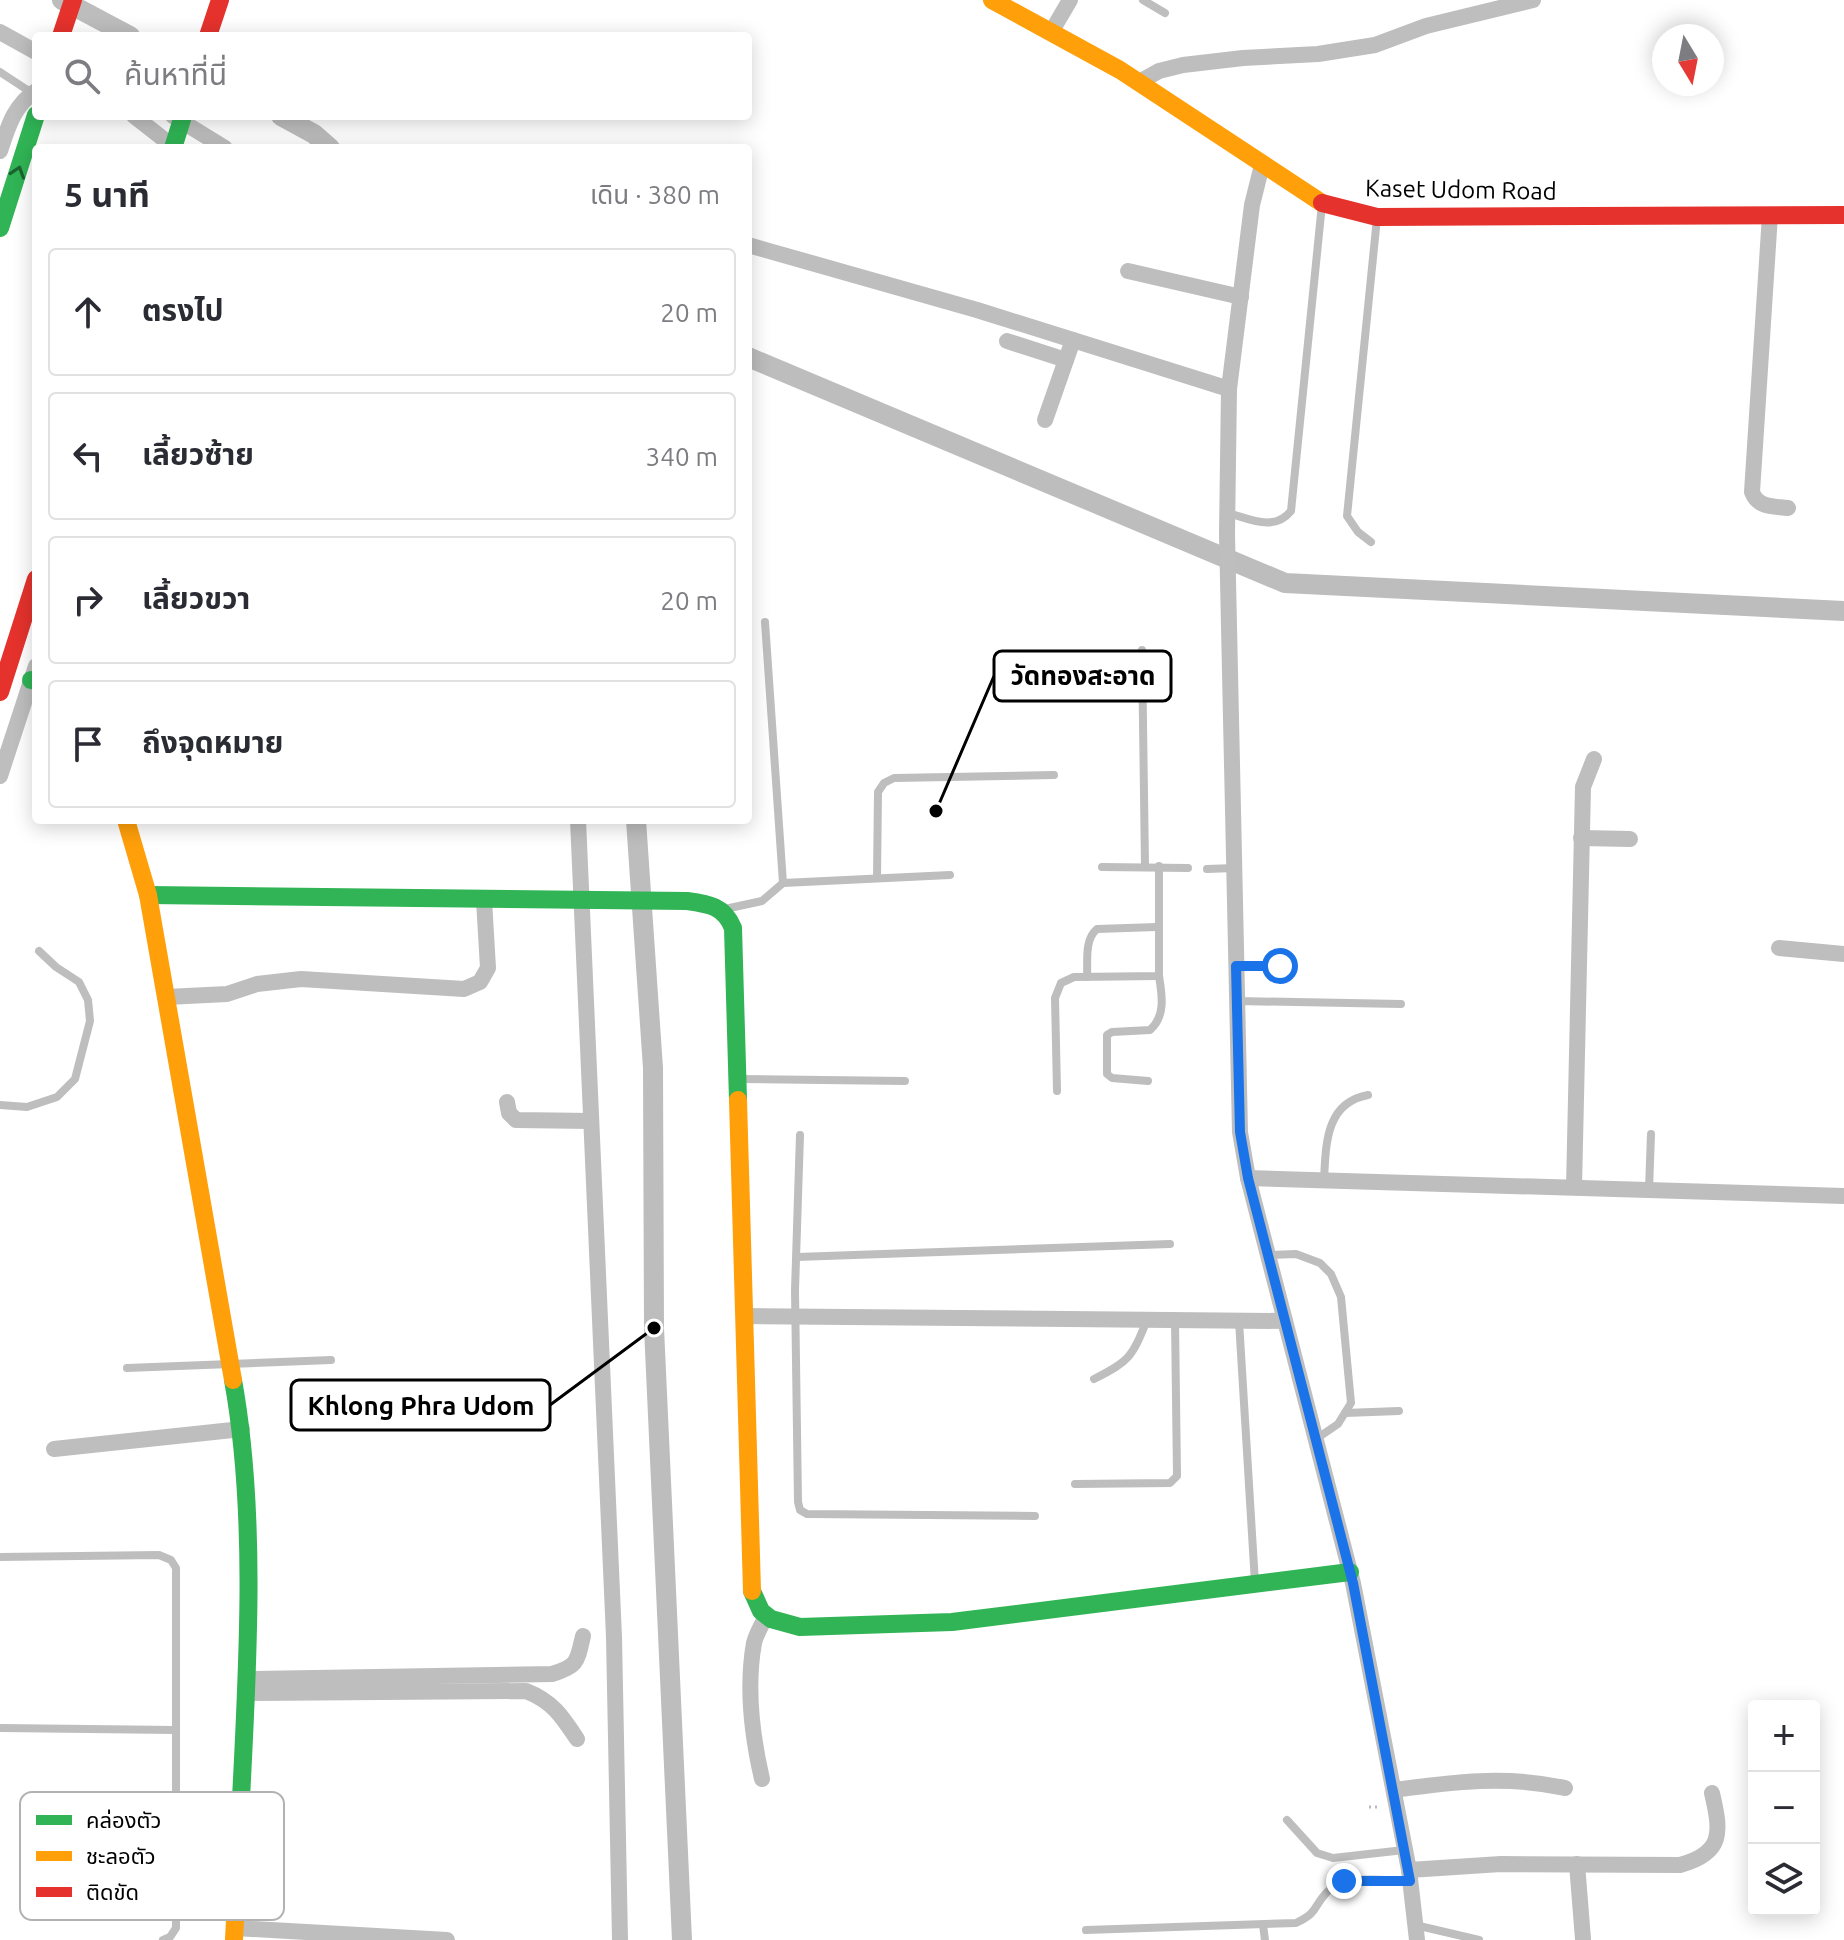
<!DOCTYPE html>
<html lang="th">
<head>
<meta charset="utf-8">
<style>
	:root { --surface:#fff; --page:#f7f7f7; --text:#2b2b33; --muted:#7c7c81; --line:#e1e1e2 }
	body { margin:0; font-family:Ubuntu,"Noto Sans Thai",sans-serif; background:var(--page); color:var(--text) }
	.controls { position:absolute; right:24px; bottom:24px; display:grid; overflow:hidden; border-radius:8px; box-shadow:0 4px 20px #0003 }
	.controls button { width:72px; height:72px; display:grid; place-items:center; padding:0; border:0; border-bottom:2px solid var(--line); background:var(--surface); color:var(--text); font:40px sans-serif }
	.compass { position:absolute; left:1652px; top:24px; width:72px; height:72px; border-radius:50%; background:var(--surface); box-shadow:0 4px 20px #0003; rotate:170deg }
	.stop { position:absolute; width:24px; height:24px; margin:-18px; border:6px solid #1a73e8; border-radius:50%; background:#fff }
	.stop.end { background:#1a73e8; border-color:#fff; box-shadow:0 2px 8px #0008 }
	.list { margin:0; padding:0; list-style:none }
	h2 { display:flex; justify-content:space-between; align-items:center; height:104px; margin:0; padding:0 32px; font-size:34px }
	h2 small { font-size:26px; font-weight:400; color:var(--muted) }
	.list li { display:grid; grid-template-columns:52px 1fr auto; gap:24px; align-items:center; box-sizing:border-box; height:128px; margin:0 16px 16px; padding:0 16px; border:2px solid var(--line); border-radius:8px }
	.list b { display:block; font-size:30px; white-space:nowrap }
	.list em { font-size:26px; font-style:normal; color:var(--muted) }
	.icon { flex:none; width:44px; height:44px; fill:none; stroke:currentColor; stroke-width:2; stroke-linecap:round; stroke-linejoin:round }
	.map { position:relative; flex:none; width:1844px; height:1940px; overflow:hidden }
	.search { position:absolute; background:var(--surface); box-shadow:0 4px 20px #0003; left:32px; top:32px; width:720px; height:88px; display:flex; align-items:center; gap:20px; box-sizing:border-box; padding:0 28px; border-radius:8px; color:var(--muted); font-size:30px }
	.panel { position:absolute; background:var(--surface); box-shadow:0 4px 20px #0003; left:32px; top:144px; width:720px; height:680px; border-radius:8px }
	.map>svg:first-child { display:block }
	.lines { fill:none; stroke-linecap:round; stroke-linejoin:round }
	.canal { stroke:#bdbdbd; stroke-width:20 }
	.path { stroke:#b9b9b9; stroke-width:3; stroke-dasharray:2 4; stroke-linecap:butt }
	.lane { stroke:#bebebe; stroke-width:8 }
	.street { stroke:#bebebe; stroke-width:16 }
	.fast { stroke:#30b455; stroke-width:18 }
	.slow { stroke:#ff9f0a; stroke-width:18 }
	.jam { stroke:#e5322d; stroke-width:18 }
	.fast-bridge { stroke:#30b455; stroke-width:18 }
	.oneway { stroke:#1a632f }
	.route { stroke:#1a73e8; stroke-width:10 }
	.labels { text-anchor:middle; stroke-width:8; stroke-linejoin:round; paint-order:stroke }
	.street-label { font-size:24px; fill:#000; stroke:#fff }
	.key { fill:#fff; stroke:#b2b2b2; stroke-width:2 }
	.key-label { font-size:22px; fill:#000 }
	.leader { fill:none; stroke:#000; stroke-width:3 }
	.callout-dot { fill:#000; stroke:#fff; stroke-width:3 }
	.callout { fill:#fff; stroke:#000; stroke-width:3 }
	.callout-label { font-size:26px; text-anchor:middle; font-weight:bold; fill:#000 }
</style>
</head>
<body>
<div class="map">
<svg width="1844" height="1940" viewBox="0 0 1844 1940">
	<rect width="100%" height="100%" fill="#fff"/>
	<g class="lines">
		<g class="canal">
			<polyline points="62,0 130,36"/>
			<polyline points="281,116 314,134 330,148"/>
			<polyline points="748,357 1285,583 1844,611"/>
			<polyline points="636,820 653,1068 654,1328 682,1940"/>
		</g>
		<g class="path">
			<polyline points="1252,966 1280,966"/>
			<polyline points="1369,1807 1381,1807"/>
		</g>
		<g class="lane">
			<polyline points="1143,0 1165,13"/>
			<polyline points="0,72 32,93"/>
			<path d="M1228,513c22,6 46,19 63,-2l31,-307"/>
			<polyline points="1371,542 1358,532 1347,516 1377,218"/>
			<polyline points="1142,650 1145,866"/>
			<polyline points="1102,867 1188,868"/>
			<polyline points="1207,869 1234,868"/>
			<polyline points="877,878 878,792 884,783 894,778 1054,775"/>
			<polyline points="783,883 950,875"/>
			<polyline points="725,909 762,901 783,883 765,622"/>
			<path d="M1087,977c1,-16 -3,-37 10,-48l60,-2"/>
			<polyline points="1238,1001 1401,1004"/>
			<polyline points="738,1079 905,1081"/>
			<path d="M1148,1081l-36,-3 -5,-4v-39l5,-3 38,-2c16,-14 12,-35 9,-54"/>
			<polyline points="1057,1091 1055,998 1061,983 1074,977 1159,976 1159,866"/>
			<polyline points="0,1105 27,1107 57,1097 75,1079 90,1021 88,1000 79,982 56,967 39,951"/>
			<polyline points="800,1135 795,1290 798,1502 800,1510 807,1514 1035,1516"/>
			<path d="M1324,1180c2,-35 1,-77 44,-85"/>
			<polyline points="1649,1190 1651,1134"/>
			<polyline points="1268,1255 1296,1254 1320,1263 1331,1274 1341,1297 1351,1403 1338,1424 1316,1439"/>
			<polyline points="797,1257 1170,1244"/>
			<polyline points="1239,1321 1255,1583"/>
			<polyline points="127,1368 331,1360"/>
			<path d="M1094,1379c36,-18 38,-22 53,-59"/>
			<polyline points="1345,1413 1399,1411"/>
			<polyline points="1075,1484 1170,1483 1177,1476 1175,1320"/>
			<polyline points="0,1557 159,1555 171,1560 176,1568 176,1928 170,1937 163,1940"/>
			<polyline points="0,1728 176,1730"/>
			<polyline points="1287,1820 1317,1853 1333,1858 1404,1850"/>
			<polyline points="1263,1925 1265,1940"/>
			<polyline points="1415,1925 1479,1940"/>
			<path d="M1086,1930l210,-7c23,-11 16,-15 31,-31 19,-19 58,-11 82,-11"/>
		</g>
		<g class="street">
			<polyline points="1053,29 1070,0"/>
			<polyline points="0,32 36,52"/>
			<polyline points="1141,81 1159,71 1183,65 1243,58 1318,54 1375,45 1426,26 1533,0"/>
			<polyline points="134,116 175,148"/>
			<polyline points="173,116 225,148"/>
			<path d="M0,151c8,-24 14,-46 36,-60"/>
			<polyline points="1262,165 1252,205 1229,389 1227,534 1240,1132 1248,1178 1353,1583 1409,1870 1417,1940"/>
			<path d="M1770,215l-18,277c6,16 21,14 36,16"/>
			<polyline points="748,245 977,310 1229,389"/>
			<polyline points="1128,271 1241,297"/>
			<polyline points="1007,341 1066,360"/>
			<polyline points="1045,420 1073,340"/>
			<polyline points="0,776 36,666"/>
			<polyline points="578,820 614,1637 620,1940"/>
			<polyline points="1581,838 1630,839"/>
			<polyline points="1779,948 1844,954"/>
			<polyline points="167,997 227,994 257,984 301,979 464,989 480,982 488,968 484,900"/>
			<polyline points="507,1102 509,1113 516,1120 591,1121"/>
			<polyline points="1248,1178 1844,1196"/>
			<polyline points="1574,1187 1583,787 1594,759"/>
			<polyline points="744,1316 1285,1321"/>
			<polyline points="54,1449 242,1429"/>
			<path d="M247,1679l305,-5c26,-8 25,-12 31,-38"/>
			<path d="M247,1693l279,-2c26,10 36,25 51,48"/>
			<path d="M762,1779c-10,-43 -16,-91 -8,-136 2,-9 8,-19 13,-28"/>
			<path d="M1394,1790c58,-8 113,-15 171,-2"/>
			<polyline points="1577,1864 1583,1939"/>
			<path d="M1409,1870l92,-6 179,1c44,-12 41,-33 32,-72"/>
			<polyline points="235,1928 447,1940"/>
		</g>
		<g class="fast">
			<polyline points="0,228 36,115"/>
			<polyline points="31,680 36,681"/>
			<path d="M148,895l539,6c22,3 37,5 46,27l5,172"/>
			<path d="M233,1380c25,138 14,298 7,438"/>
			<polyline points="752,1591 761,1611 771,1619 800,1627 952,1622 1350,1572"/>
		</g>
		<g class="slow">
			<polyline points="992,0 1120,70 1322,203"/>
			<polyline points="126,820 148,895 233,1380"/>
			<polyline points="738,1100 752,1591"/>
			<polyline points="234,1940 240,1818"/>
		</g>
		<g class="jam">
			<polyline points="61,36 73,0"/>
			<polyline points="208,36 220,0"/>
			<polyline points="1322,203 1377,217 1844,215"/>
			<polyline points="0,692 36,579"/>
		</g>
		<polyline class="fast-bridge" points="173,148 183,116"/>
	</g>
	<defs><path id="oneway-chevron" d="M-2-3.5L2.5 0L-2 3.5" fill="none" stroke-width="1.6" stroke-linecap="round" stroke-linejoin="round" transform="scale(2)"/></defs>
	<use class="oneway" href="#oneway-chevron" transform="translate(18 172) rotate(-72)"/>
	<g class="lines">
		<polyline class="route" points="1280,966 1236,966 1240,1132 1248,1178 1353,1583 1410,1881 1344,1881"/>
	</g>
	<g class="labels">
		<g class="street-label">
			<text transform="translate(1461 190) rotate(1)" y="8">Kaset Udom Road</text>
		</g>
	</g>
	<rect x="20" y="1792" width="264" height="128" rx="12" class="key"/>
	<rect x="36" y="1815" width="36" height="10" fill="#30b455"/>
	<rect x="36" y="1851" width="36" height="10" fill="#ff9f0a"/>
	<rect x="36" y="1887" width="36" height="10" fill="#e5322d"/>
	<g class="key-label">
		<text x="86" y="1828">คล่องตัว</text>
		<text x="86" y="1864">ชะลอตัว</text>
		<text x="86" y="1900">ติดขัด</text>
	</g>
	<path class="leader" d="M936 811L994 676M654 1328L550 1405"/>
	<g class="callout-dot">
		<circle cx="936" cy="811" r="8"/>
		<circle cx="654" cy="1328" r="8"/>
	</g>
	<g class="callout">
		<rect x="994" y="651" width="177" height="50" rx="8"/>
		<rect x="291" y="1380" width="259" height="50" rx="8"/>
	</g>
	<g class="callout-label">
		<text x="1083" y="685">วัดทองสะอาด</text>
		<text x="421" y="1415">Khlong Phra Udom</text>
	</g>
</svg>
<div class="controls">
<button>+</button>
<button>−</button>
<button><svg class="icon" aria-label="layers" viewBox="0 0 24 24"><path d="M12 4l9 5-9 5-9-5zM3 14l9 5 9-5"/></svg></button>
</div>
<svg class="compass" viewBox="-18 -18 36 36"><path d="M0-13l5 13h-10z" fill="#e53935"/><path d="M0 13l5-13h-10z" fill="#7c7c81"/></svg>
<div class="stop" style="left:1280px;top:966px"></div>
<div class="stop end" style="left:1344px;top:1881px"></div>
<div class="search"><svg class="icon" aria-label="search" viewBox="0 0 24 24"><circle cx="10" cy="10" r="6"/><path d="M15 15l6 6"/></svg>ค้นหาที่นี่</div>
<section class="panel">
<h2>5 นาที<small>เดิน · 380 m</small></h2>
<ul class="list">
<li><svg class="icon" aria-label="ahead" viewBox="0 0 24 24"><path d="M12 20V5M6 11l6-6 6 6"/></svg><div><b>ตรงไป</b></div><em>20 m</em></li>
<li><svg class="icon" aria-label="left" viewBox="0 0 24 24"><path d="M17 20v-9H6M10 6l-5 5 5 5"/></svg><div><b>เลี้ยวซ้าย</b></div><em>340 m</em></li>
<li><svg class="icon" aria-label="right" viewBox="0 0 24 24"><path d="M7 20v-9h11M14 6l5 5-5 5"/></svg><div><b>เลี้ยวขวา</b></div><em>20 m</em></li>
<li><svg class="icon" aria-label="arrive" viewBox="0 0 24 24"><path d="M6 21V4h12l-3 4 3 4H6"/></svg><div><b>ถึงจุดหมาย</b></div></li>
</ul>
</section>
</div>
</body>
</html>
